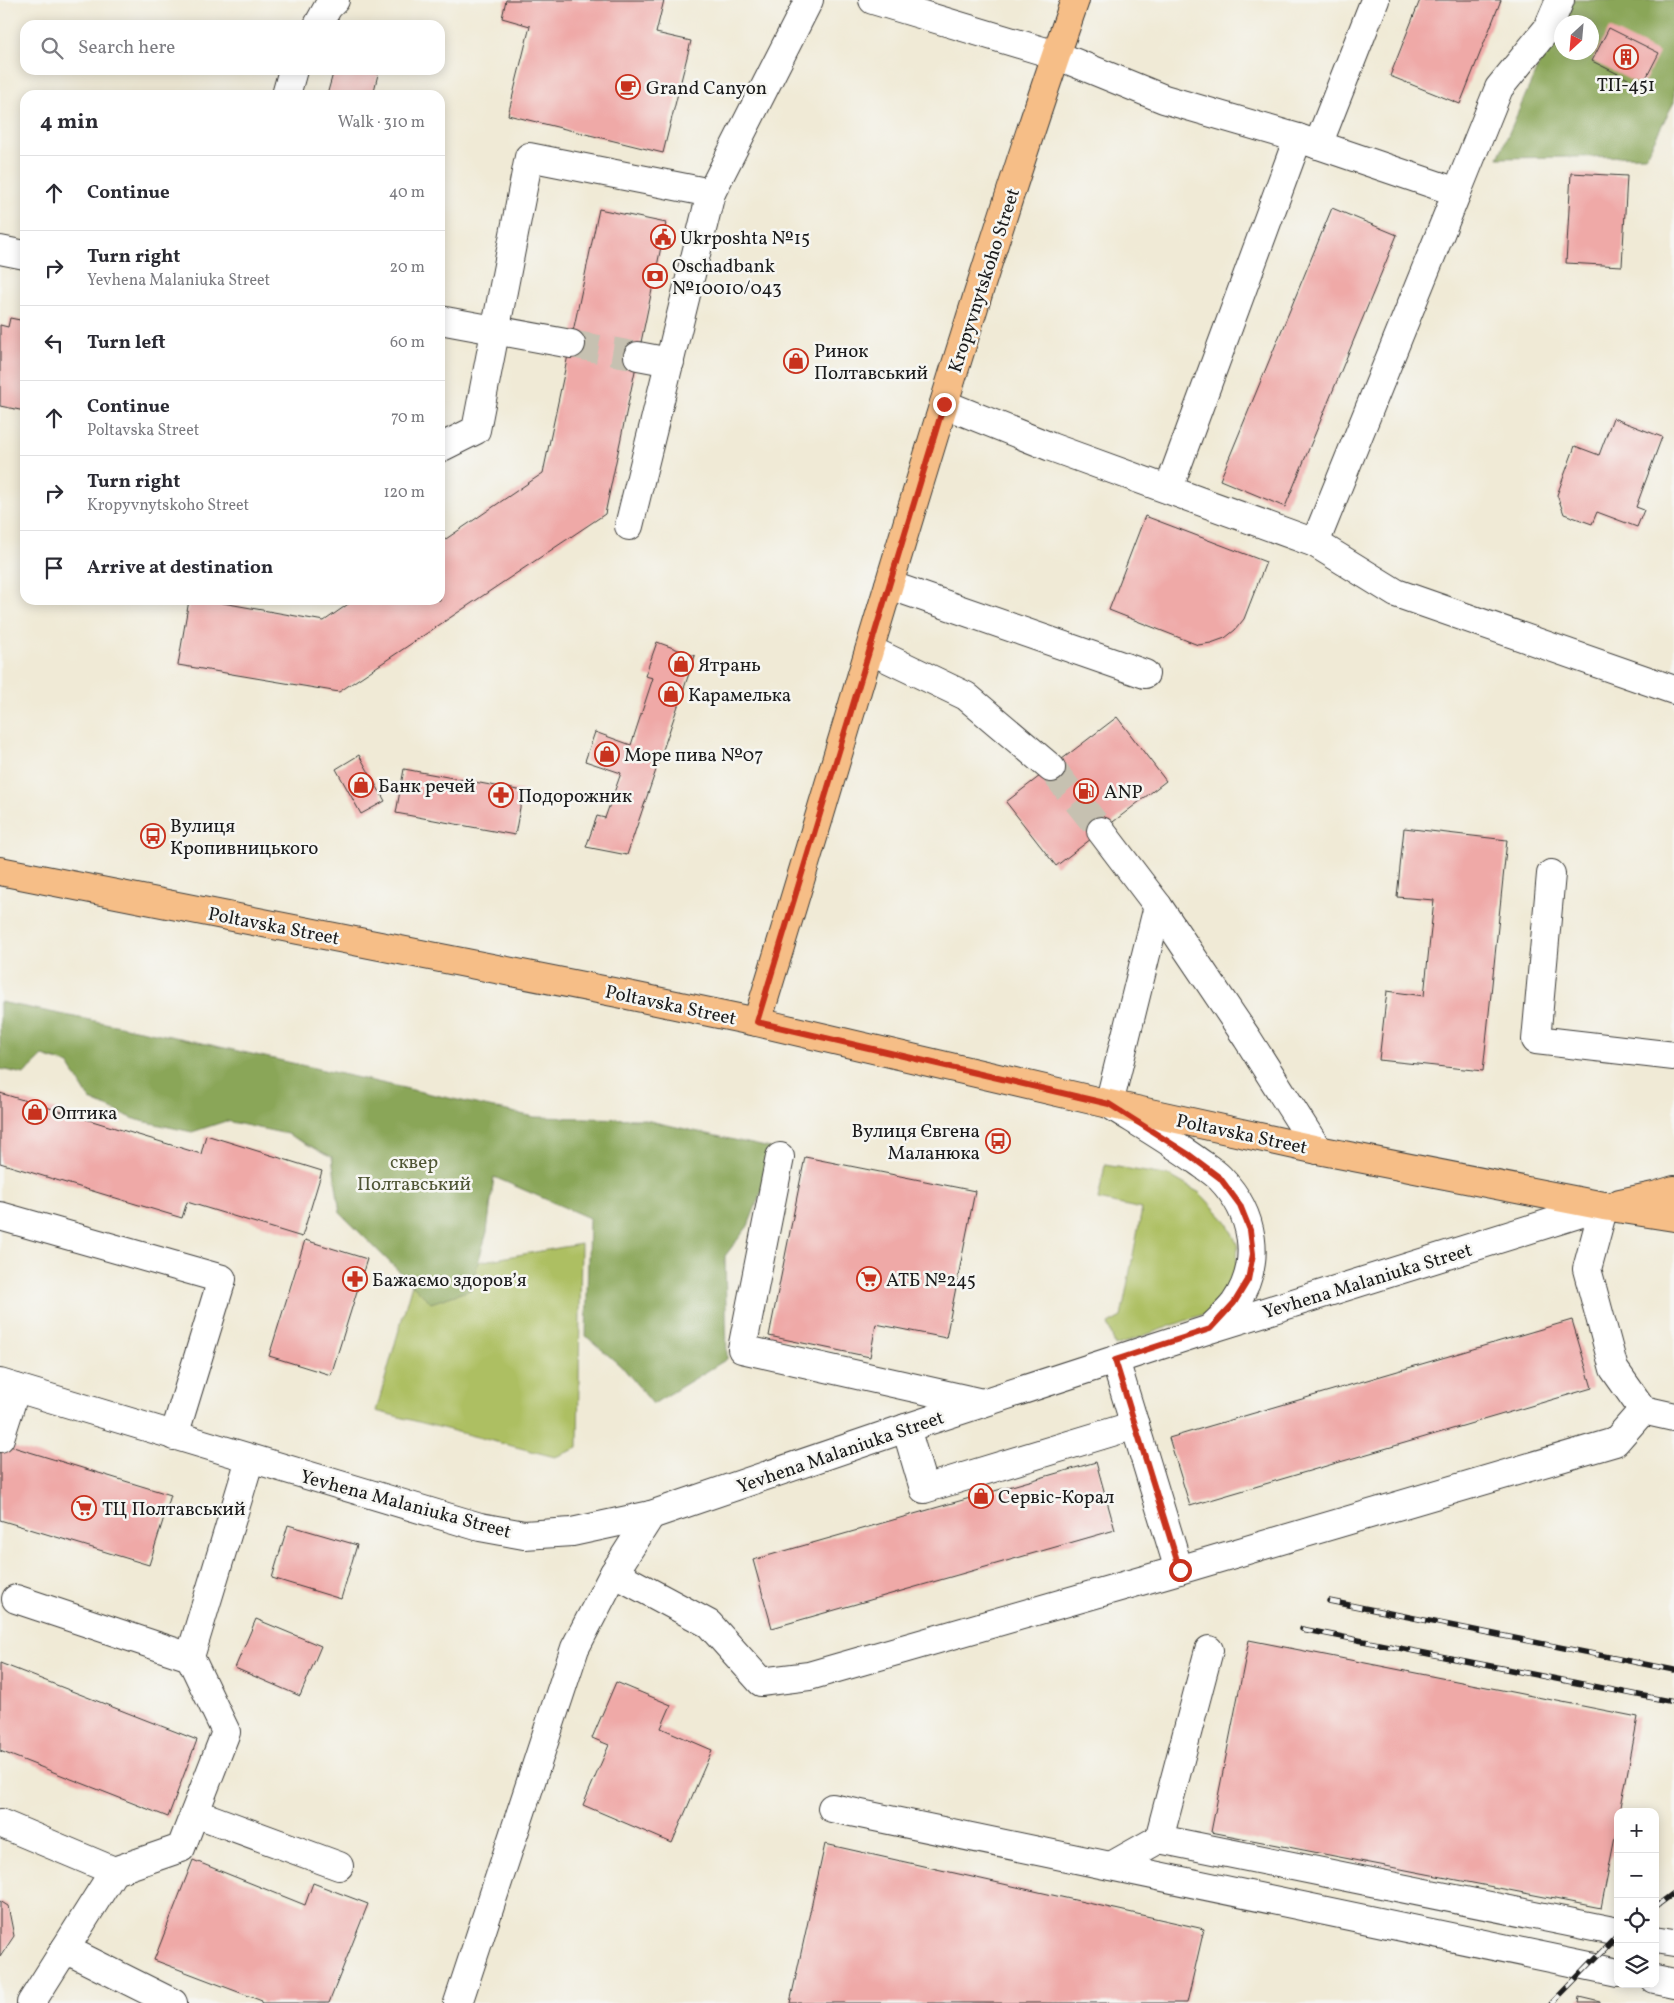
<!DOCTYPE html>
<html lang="en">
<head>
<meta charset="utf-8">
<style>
	:root { --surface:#fff; --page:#f7f7f7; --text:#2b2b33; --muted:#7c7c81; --line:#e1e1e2 }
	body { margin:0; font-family:Vollkorn,serif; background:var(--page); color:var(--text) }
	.controls { position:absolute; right:15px; bottom:15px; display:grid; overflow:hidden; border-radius:10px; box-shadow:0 2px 12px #0003 }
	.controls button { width:45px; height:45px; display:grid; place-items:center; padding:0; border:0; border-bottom:1px solid var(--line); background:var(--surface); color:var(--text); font:25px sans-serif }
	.compass { position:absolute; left:1554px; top:15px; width:45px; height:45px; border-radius:50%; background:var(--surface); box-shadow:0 2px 12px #0003; rotate:206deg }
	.stop { position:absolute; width:15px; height:15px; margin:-11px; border:4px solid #c8321e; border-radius:50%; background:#fff }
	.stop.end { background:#c8321e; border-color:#fff; box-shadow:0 1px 5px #0008 }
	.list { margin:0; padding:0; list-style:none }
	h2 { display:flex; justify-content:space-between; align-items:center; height:65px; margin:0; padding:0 20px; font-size:21px }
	h2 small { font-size:16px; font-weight:400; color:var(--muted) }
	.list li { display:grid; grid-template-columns:32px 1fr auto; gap:15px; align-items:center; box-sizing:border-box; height:75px; padding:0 20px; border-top:1px solid var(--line) }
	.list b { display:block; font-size:19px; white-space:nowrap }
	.list p { margin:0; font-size:16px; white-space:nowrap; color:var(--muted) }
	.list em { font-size:16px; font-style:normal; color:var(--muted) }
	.icon { flex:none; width:28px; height:28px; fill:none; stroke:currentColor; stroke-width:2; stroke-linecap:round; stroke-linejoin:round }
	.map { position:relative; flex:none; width:1674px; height:2003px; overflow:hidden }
	.search { position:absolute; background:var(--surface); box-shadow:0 2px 12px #0003; left:20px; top:20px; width:425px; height:55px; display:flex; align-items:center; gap:12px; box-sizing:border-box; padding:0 18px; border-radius:15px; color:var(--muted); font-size:19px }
	.panel { position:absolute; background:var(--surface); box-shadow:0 2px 12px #0003; left:20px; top:90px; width:425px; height:515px; border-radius:15px }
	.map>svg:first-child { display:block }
	.green { fill:#adbf62; stroke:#646e3f }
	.forest { fill:#8aa658; stroke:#53613a; fill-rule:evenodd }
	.building { fill:#efa9a7 }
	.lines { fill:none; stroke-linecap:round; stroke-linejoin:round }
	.minor-tunnel { stroke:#c6c1b1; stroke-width:28; stroke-dasharray:28 14; stroke-linecap:butt }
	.minor-casing { stroke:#3c3b38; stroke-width:30 }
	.major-casing { stroke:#3c3b38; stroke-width:30 }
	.minor { stroke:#fff; stroke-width:28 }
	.major { stroke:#f6be87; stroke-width:28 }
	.rail-casing { stroke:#1c1c1c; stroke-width:5.5 }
	.rail { stroke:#f6f6f2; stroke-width:4; stroke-dasharray:11; stroke-linecap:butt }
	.route { stroke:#c8321e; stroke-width:6 }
	.labels { text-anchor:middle; stroke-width:5; stroke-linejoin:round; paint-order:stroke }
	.poi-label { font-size:19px; fill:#1c1c1c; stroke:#f6f6f2; text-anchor:start }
	.street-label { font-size:19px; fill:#1c1c1c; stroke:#f6f6f2 }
	.park-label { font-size:19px; fill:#4f5534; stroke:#f6f6f2 }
</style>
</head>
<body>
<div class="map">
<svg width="1674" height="2003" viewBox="0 0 1674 2003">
	<rect width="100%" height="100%" fill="#f6f6f2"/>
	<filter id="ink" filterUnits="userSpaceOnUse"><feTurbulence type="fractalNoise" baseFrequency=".02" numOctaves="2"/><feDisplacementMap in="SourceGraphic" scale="10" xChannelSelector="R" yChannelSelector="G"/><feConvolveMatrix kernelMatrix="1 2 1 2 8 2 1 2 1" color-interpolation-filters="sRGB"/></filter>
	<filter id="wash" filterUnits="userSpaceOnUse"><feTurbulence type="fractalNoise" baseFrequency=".0096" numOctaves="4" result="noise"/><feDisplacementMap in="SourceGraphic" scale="20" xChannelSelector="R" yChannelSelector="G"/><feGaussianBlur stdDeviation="1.12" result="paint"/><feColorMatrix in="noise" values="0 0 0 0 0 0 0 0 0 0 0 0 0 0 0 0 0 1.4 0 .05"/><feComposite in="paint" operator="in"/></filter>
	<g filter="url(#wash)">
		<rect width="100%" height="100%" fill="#f0ead6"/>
		<g class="green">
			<polygon points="1105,1165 1170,1176 1200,1193 1227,1222 1238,1246 1236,1270 1229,1287 1218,1302 1204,1314 1115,1346 1108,1324 1121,1317 1142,1209 1098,1200"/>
			<polygon points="581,1244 578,1448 555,1457 376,1411 415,1273"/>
		</g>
		<g class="forest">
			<path d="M1567,0h107v102l-28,54 -148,2zM1562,22h30v30h-30z"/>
			<polygon points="0,1002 180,1038 534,1117 641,1119 770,1148 771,1167 748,1226 725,1256 727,1359 653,1404 624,1369 586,1336 589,1218 494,1177 487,1232 470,1290 431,1303 340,1213 332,1157 287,1134 226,1121 192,1132 137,1120 90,1100 68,1064 43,1056 24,1074 0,1069"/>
		</g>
		<g id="blocks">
			<g class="building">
				<polygon points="506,0 664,0 656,33 691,41 663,153 508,115 530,26 502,18"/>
				<polygon points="1420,0 1501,0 1460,104 1390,76"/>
				<polygon points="1609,28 1659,53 1642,86 1592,61"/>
				<polygon points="334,70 379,70 373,95 327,95"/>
				<polygon points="1571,173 1627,176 1622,266 1566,263"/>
				<polygon points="1332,208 1397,235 1285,507 1220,480"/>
				<polygon points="599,209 666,223 605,514 339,692 178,665 189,600 206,600 324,621 354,600 440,600 440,543 543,473"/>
				<polygon points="10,318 25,321 25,411 0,406 0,325 8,327"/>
				<polygon points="1613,418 1662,437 1636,507 1644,510 1637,527 1597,512 1592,524 1564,514 1557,495 1575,446 1599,455"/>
				<polygon points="1145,516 1266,562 1244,619 1235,630 1225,638 1211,643 1198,645 1109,610"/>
				<polygon points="657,642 695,656 627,855 586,847 597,816 605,818 621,773 585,761 595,732 631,745 653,678 645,676"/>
				<polygon points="1117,717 1166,781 1056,866 1006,802"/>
				<polygon points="359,755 385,801 361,814 336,769"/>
				<polygon points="404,769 523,791 515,835 396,813"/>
				<polygon points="1404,828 1507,840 1483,1071 1379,1060 1387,991 1424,996 1434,900 1397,897"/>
				<polygon points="0,1093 201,1154 206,1135 322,1171 302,1237 187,1202 182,1218 0,1163"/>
				<polygon points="805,1157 975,1191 946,1338 876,1324 870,1357 769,1336"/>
				<polygon points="305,1240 367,1259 331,1375 269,1356"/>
				<polygon points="1572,1320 1592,1388 1190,1506 1169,1438"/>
				<polygon points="0,1443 171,1495 149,1565 0,1520"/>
				<polygon points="1096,1462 1115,1530 772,1628 753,1560"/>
				<polygon points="288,1525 357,1545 341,1599 272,1578"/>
				<polygon points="256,1619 321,1646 300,1696 235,1668"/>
				<polygon points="1249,1640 1638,1717 1620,1812 1618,1812 1618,1822 1601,1908 1211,1832"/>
				<polygon points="0,1663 197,1740 168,1817 0,1751"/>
				<polygon points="616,1682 671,1705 661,1728 712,1750 672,1843 583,1805 609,1745 592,1738"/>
				<polygon points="825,1844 1204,1929 1187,2003 790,2003"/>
				<polygon points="193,1860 305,1905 313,1883 368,1904 329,2003 261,2003 262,2001 154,1960"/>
				<polygon points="0,1901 8,1906 14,1936 0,1957"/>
				<polygon points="1579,1997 1600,2002 1600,2003 1578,2003"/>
			</g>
		</g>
	</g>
	<g filter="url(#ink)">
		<use href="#blocks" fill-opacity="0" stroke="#3c3b38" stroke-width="1"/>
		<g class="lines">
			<g class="minor-tunnel">
				<polyline points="571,344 638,356"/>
				<polyline points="1051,768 1101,831"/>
			</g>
			<defs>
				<g id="minor">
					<polyline points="873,0 1056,55 1164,99 1298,138 1457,192 1499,88 1548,28 1560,0"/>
					<polyline points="318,25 328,7 335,0"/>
					<polyline points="286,95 293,70"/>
					<polyline points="1318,145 1375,0"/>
					<polyline points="0,250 25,255"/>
					<polyline points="440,320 571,344"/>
					<polyline points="638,356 670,362"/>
					<polyline points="944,404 1051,447 1315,543 1457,192"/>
					<polyline points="440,448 476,430 529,157 711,193"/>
					<polyline points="1169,488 1298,138"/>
					<polyline points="629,526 711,193 809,0"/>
					<polyline points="1315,543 1396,593 1674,690"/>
					<polyline points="889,585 1145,674"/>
					<polyline points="870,650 966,696 1051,768"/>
					<polyline points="1101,831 1158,906 1247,1038 1318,1150"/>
					<polyline points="1551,874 1536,1040 1674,1056"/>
					<path d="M1158,906l-49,198c30,19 61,37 90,58 7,5 15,10 21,16 34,35 43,84 15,125 -7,9 -16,17 -24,25"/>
					<polyline points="780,1157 742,1349 982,1403"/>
					<polyline points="1604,1206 1587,1269 1614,1369 1643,1410 1674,1417"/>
					<polyline points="0,1216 222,1279 174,1436"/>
					<polyline points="1115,1360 1179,1570"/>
					<polyline points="0,1383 480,1527 524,1535 572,1532 651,1515 906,1428 1210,1329 1604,1206"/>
					<polyline points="906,1428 924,1489 1135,1425"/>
					<polyline points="0,1438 16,1388"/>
					<polyline points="614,1573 709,1624 761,1682 809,1676 1179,1570 1615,1442 1643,1410"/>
					<polyline points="16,1599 190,1657"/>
					<polyline points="832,1808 1618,1972"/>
					<polyline points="195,1813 339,1866"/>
					<polyline points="0,1823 114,1871 181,1848 226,1732 190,1657 250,1459"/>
					<polyline points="1159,1839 1209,1650"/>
					<polyline points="1111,1866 1159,1839 1618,1932"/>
					<polyline points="114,1871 65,1949 173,2003"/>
					<polyline points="1655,1940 1674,1943"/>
					<polyline points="1655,1979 1674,1983"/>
					<polyline points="31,2003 65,1949"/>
					<polyline points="458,2003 575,1648 614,1573 651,1515"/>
				</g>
				<g id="major">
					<polyline points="0,871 618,993 757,1022 1109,1104 1318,1150 1604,1206 1674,1217"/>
					<path d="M757,1022c105,-341 201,-685 318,-1022"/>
					<polyline points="1620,1203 1654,1196 1674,1190"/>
				</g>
			</defs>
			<use href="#minor" class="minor-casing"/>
			<use href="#major" class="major-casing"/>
			<use href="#minor" class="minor"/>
			<use href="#major" class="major"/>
			<defs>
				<g id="rail">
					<polyline points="1329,1601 1674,1670"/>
					<polyline points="1302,1629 1674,1702"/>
					<polyline points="1655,1907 1674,1893"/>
					<polyline points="1552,2003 1618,1935"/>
				</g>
			</defs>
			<use href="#rail" class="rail-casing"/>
			<use href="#rail" class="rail"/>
		</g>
	</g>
	<g class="lines" filter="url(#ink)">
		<polyline class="route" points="944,404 757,1022 1109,1104 1188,1154 1220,1178 1240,1205 1250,1230 1253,1254 1248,1280 1234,1303 1210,1329 1115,1360 1180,1570"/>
	</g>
	<defs>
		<symbol id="building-ring" viewBox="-11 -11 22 22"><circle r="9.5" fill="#f6f6f2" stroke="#c8321e" stroke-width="1.5"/><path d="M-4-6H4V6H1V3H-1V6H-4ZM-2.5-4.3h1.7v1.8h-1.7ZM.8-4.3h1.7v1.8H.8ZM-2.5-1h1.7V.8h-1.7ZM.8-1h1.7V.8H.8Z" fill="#c8321e"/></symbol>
		<symbol id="cafe-ring" viewBox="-11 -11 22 22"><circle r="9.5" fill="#f6f6f2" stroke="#c8321e" stroke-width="1.5"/><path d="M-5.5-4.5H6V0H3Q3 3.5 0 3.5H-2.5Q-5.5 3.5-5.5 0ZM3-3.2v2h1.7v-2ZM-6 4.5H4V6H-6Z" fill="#c8321e"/></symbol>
		<symbol id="civic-ring" viewBox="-11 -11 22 22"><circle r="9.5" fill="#f6f6f2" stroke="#c8321e" stroke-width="1.5"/><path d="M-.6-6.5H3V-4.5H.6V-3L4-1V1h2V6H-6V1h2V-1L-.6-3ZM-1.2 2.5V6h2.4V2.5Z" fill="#c8321e"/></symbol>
		<symbol id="bank-ring" viewBox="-11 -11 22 22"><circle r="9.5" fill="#f6f6f2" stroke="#c8321e" stroke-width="1.5"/><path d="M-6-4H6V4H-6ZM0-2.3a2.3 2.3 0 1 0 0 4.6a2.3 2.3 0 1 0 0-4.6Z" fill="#c8321e"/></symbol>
		<symbol id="shop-ring" viewBox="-11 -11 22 22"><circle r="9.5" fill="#f6f6f2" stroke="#c8321e" stroke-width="1.5"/><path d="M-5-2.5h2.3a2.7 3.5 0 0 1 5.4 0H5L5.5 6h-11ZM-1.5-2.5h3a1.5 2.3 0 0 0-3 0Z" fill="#c8321e"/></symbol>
		<symbol id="fuel-ring" viewBox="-11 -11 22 22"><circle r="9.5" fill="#f6f6f2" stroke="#c8321e" stroke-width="1.5"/><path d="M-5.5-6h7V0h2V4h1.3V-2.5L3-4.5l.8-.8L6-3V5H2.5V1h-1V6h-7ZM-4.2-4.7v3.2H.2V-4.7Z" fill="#c8321e"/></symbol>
		<symbol id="pharmacy-ring" viewBox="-11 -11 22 22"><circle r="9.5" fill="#f6f6f2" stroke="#c8321e" stroke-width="1.5"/><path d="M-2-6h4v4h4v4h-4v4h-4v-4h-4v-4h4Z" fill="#c8321e"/></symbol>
		<symbol id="bus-ring" viewBox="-11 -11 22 22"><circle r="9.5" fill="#f6f6f2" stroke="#c8321e" stroke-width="1.5"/><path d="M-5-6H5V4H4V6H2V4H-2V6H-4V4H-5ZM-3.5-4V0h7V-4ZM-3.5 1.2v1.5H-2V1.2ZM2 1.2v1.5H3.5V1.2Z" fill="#c8321e"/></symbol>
		<symbol id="supermarket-ring" viewBox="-11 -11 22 22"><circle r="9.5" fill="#f6f6f2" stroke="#c8321e" stroke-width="1.5"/><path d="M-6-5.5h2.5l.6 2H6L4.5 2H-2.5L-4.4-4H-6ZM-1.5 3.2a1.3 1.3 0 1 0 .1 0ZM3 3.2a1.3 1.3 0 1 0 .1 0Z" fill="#c8321e"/></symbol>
	</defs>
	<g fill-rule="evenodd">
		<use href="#building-ring" x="1612" y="43" width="28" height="28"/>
		<use href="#cafe-ring" x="614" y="73" width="28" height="28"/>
		<use href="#civic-ring" x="649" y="223" width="28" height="28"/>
		<use href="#bank-ring" x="641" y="262" width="28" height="28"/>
		<use href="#shop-ring" x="782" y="347" width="28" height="28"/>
		<use href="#shop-ring" x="667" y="650" width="28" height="28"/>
		<use href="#shop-ring" x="657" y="680" width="28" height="28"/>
		<use href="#shop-ring" x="593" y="740" width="28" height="28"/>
		<use href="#shop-ring" x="347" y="771" width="28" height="28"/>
		<use href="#fuel-ring" x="1072" y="777" width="28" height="28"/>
		<use href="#pharmacy-ring" x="487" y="781" width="28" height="28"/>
		<use href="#bus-ring" x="139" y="822" width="28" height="28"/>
		<use href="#shop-ring" x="21" y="1098" width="28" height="28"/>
		<use href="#bus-ring" x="984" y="1127" width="28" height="28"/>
		<use href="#pharmacy-ring" x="341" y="1265" width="28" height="28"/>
		<use href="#supermarket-ring" x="855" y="1265" width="28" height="28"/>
		<use href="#shop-ring" x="967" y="1482" width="28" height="28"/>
		<use href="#supermarket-ring" x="70" y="1494" width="28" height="28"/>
	</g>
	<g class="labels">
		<g class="poi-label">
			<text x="1626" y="91" text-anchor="middle">ТП-451</text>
			<text x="646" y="94">Grand Canyon</text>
			<text x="680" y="244">Ukrposhta №15</text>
			<text x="672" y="272">Oschadbank<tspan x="672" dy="22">№10010/043</tspan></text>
			<text x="814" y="357">Ринок<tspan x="814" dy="22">Полтавський</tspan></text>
			<text x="698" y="671">Ятрань</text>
			<text x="688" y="701">Карамелька</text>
			<text x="624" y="761">Море пива №07</text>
			<text x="378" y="792">Банк речей</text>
			<text x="1104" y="798">ANP</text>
			<text x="518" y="802">Подорожник</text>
			<text x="170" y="832">Вулиця<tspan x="170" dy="22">Кропивницького</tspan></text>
			<text x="52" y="1119">Оптика</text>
			<text x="980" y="1137" text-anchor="end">Вулиця Євгена<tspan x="980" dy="22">Маланюка</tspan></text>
			<text x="372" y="1286">Бажаємо здоровʼя</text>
			<text x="886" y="1286">АТБ №245</text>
			<text x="998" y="1503">Сервіс-Корал</text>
			<text x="102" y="1515">ТЦ Полтавський</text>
		</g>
		<g class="street-label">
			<text transform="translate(983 280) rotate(-72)" y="7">Kropyvnytskoho Street</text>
			<text transform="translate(274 925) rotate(11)" y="7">Poltavska Street</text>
			<text transform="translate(671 1004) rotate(12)" y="7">Poltavska Street</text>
			<text transform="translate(1242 1133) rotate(12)" y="7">Poltavska Street</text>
			<text transform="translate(1367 1280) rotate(-17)" y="7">Yevhena Malaniuka Street</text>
			<text transform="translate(840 1451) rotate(-19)" y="7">Yevhena Malaniuka Street</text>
			<text transform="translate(406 1503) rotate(15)" y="7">Yevhena Malaniuka Street</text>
		</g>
		<g class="park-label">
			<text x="414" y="1168">сквер<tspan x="414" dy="22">Полтавський</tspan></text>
		</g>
	</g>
</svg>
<div class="controls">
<button>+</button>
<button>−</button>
<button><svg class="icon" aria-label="locate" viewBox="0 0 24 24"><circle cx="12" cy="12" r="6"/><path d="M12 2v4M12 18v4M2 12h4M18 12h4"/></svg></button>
<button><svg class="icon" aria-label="layers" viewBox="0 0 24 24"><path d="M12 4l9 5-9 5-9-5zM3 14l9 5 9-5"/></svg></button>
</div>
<svg class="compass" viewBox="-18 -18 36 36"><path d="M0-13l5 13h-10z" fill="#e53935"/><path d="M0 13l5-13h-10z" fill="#7c7c81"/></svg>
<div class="stop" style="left:1180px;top:1570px"></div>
<div class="stop end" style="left:944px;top:404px"></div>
<div class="search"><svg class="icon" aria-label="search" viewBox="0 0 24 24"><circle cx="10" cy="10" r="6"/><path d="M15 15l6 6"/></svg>Search here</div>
<section class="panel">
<h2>4 min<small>Walk · 310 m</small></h2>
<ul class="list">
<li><svg class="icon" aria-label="ahead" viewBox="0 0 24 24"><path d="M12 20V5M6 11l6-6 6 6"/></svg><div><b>Continue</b></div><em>40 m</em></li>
<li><svg class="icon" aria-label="right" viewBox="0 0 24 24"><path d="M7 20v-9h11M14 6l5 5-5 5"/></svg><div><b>Turn right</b><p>Yevhena Malaniuka Street</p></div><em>20 m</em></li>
<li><svg class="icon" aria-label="left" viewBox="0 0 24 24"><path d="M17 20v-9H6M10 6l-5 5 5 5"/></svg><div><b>Turn left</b></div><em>60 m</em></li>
<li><svg class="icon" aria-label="ahead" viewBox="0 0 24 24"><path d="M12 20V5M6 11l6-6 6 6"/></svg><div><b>Continue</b><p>Poltavska Street</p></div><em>70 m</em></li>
<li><svg class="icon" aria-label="right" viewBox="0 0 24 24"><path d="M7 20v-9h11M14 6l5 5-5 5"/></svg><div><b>Turn right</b><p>Kropyvnytskoho Street</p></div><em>120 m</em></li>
<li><svg class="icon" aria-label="arrive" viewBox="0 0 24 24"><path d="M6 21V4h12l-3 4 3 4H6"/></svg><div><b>Arrive at destination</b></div></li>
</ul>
</section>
</div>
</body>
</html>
